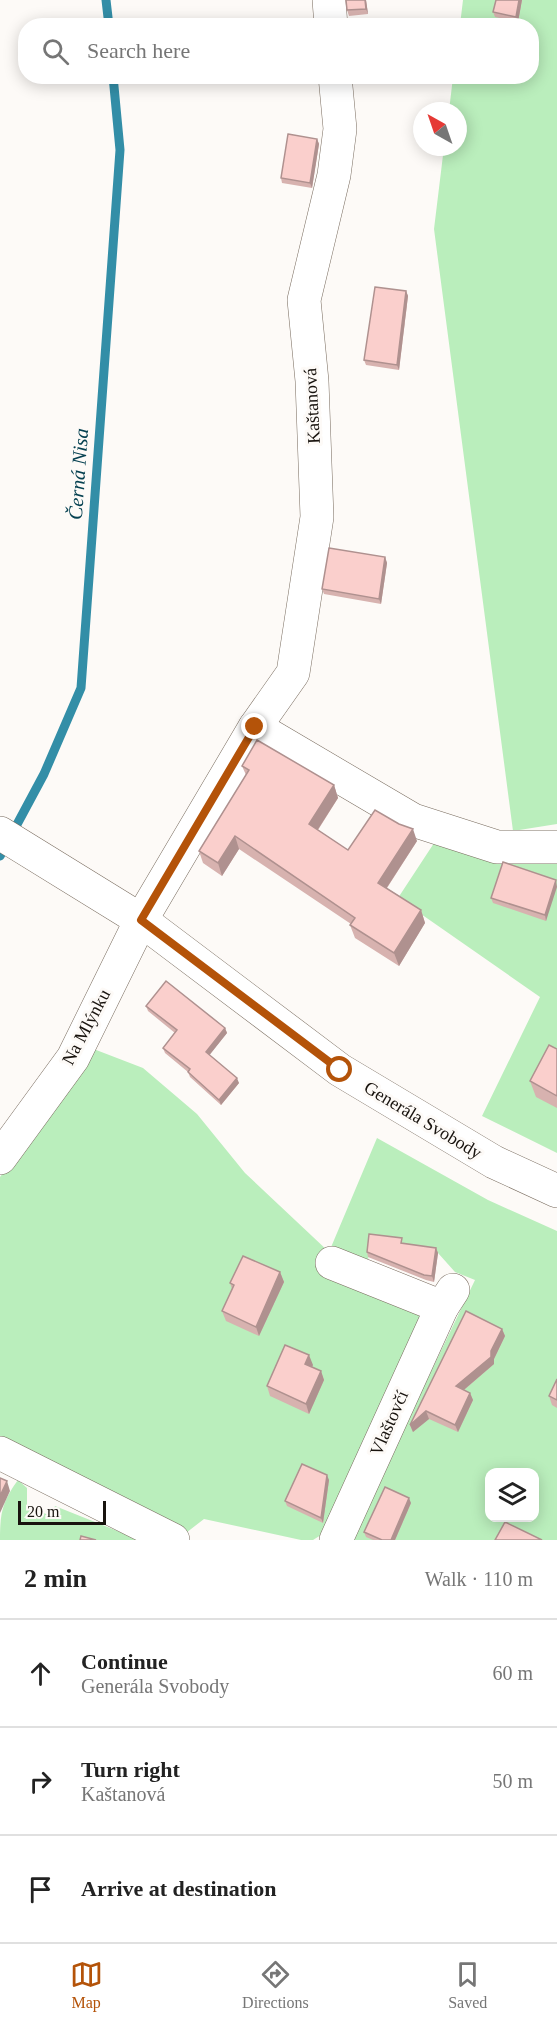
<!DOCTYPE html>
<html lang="en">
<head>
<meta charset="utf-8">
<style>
	:root { --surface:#fff; --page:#f2f2f2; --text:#222; --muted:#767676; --line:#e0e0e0; --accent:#b45309 }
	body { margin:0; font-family:Georgia,serif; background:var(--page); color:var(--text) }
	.controls { position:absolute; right:18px; bottom:18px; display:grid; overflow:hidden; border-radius:12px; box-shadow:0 3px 15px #0003 }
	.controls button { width:54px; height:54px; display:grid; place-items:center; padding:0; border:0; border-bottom:2px solid var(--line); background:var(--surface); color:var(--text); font:30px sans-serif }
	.compass { position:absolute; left:413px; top:102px; width:54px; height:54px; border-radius:50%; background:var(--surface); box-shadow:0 3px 15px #0003; rotate:320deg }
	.scale { position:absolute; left:18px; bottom:15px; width:88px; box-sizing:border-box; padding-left:6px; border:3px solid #18130e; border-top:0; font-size:16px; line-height:21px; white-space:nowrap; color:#18130e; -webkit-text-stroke:4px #fdfaf7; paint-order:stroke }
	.stop { position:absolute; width:18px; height:18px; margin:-14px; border:4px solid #b45309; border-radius:50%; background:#fff }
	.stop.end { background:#b45309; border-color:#fff; box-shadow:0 2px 6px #0008 }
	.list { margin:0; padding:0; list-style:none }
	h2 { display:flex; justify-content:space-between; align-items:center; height:78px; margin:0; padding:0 24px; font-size:26px }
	h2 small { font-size:20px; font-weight:400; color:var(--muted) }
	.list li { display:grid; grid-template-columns:39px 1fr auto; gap:18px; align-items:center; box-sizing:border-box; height:108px; padding:0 24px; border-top:2px solid var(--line) }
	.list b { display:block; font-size:22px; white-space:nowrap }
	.list p { margin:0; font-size:20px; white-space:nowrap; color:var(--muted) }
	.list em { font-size:20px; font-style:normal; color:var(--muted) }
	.icon { flex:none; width:33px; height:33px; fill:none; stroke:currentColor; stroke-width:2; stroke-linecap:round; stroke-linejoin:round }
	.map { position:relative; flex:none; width:557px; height:1540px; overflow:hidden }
	.search { position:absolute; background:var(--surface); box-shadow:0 3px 15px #0003; left:18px; right:18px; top:18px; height:66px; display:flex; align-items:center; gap:15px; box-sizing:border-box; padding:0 21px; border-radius:24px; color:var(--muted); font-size:22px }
	.sheet { height:402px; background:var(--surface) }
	nav { display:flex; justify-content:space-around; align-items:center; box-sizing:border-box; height:84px; border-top:2px solid var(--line); background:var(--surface); font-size:16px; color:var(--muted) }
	nav a { display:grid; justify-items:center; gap:3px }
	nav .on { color:var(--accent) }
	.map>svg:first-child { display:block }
	.green { fill:#baeebc; fill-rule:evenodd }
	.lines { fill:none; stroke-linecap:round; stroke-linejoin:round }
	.stream { stroke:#338ea7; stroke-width:9 }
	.street-casing { stroke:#796c5f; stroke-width:34 }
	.secondary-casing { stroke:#796c5f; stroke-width:34 }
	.street { stroke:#fff; stroke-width:33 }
	.secondary { stroke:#fff; stroke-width:33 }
	.wall { fill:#d7b2af }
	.shaded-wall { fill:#af918f }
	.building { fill:#facfcc; stroke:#af918f; stroke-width:1.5 }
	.route { stroke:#b45309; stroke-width:8 }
	.labels { text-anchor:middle; stroke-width:6; stroke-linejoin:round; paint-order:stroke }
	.street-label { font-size:18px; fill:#18130e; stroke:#fdfaf7 }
	.water-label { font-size:20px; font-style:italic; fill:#064151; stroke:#fdfaf7 }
</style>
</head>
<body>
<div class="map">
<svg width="557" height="1540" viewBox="0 0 557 1540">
	<rect width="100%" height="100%" fill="#fdfaf7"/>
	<g class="green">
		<polygon points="463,0 557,0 557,824 513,831 434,229 444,147 458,147 458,111 449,111 453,77 532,76 532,26 460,25"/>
		<polygon points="438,837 557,858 557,1153 482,1116 540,997 398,898"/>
		<path d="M91,1048l52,20 54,46 48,59 84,79 48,-114 111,62 69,31v309h-203l-2,-4 123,-256 -20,-8 -17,-19 -67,-14 -4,28 57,43 -95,220 -16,10h-12l-97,-21 -22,17 -182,-93v-266zM490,1472h44v46h-44z"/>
		<path d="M18,1480l9,8v18l24,10 4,-10 85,34h-140c0,-27 2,-38 18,-60z"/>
	</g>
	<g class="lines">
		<g class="stream">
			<polyline points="106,0 109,26"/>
			<polyline points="0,856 44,774 81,688 120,150 113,76"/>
		</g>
		<defs>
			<g id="street">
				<polyline points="329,0 331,26"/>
				<polyline points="255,727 413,820 497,847 557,847"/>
				<polyline points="0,1158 73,1058 141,920 255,727 293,673 317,517 312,381 304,300 334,175 340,129 335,76"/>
				<polyline points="332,1263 442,1307"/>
				<polyline points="0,1453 173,1540"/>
				<polyline points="336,1540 442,1307 453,1290"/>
			</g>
			<polyline id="secondary" points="0,833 141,920 340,1070 494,1162 557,1191"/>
		</defs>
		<use href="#street" class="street-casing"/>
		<use href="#secondary" class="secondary-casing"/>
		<use href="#street" class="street"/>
		<use href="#secondary" class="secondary"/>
	</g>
	<g class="wall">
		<polygon points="346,0 366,0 368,14 349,16 347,10"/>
		<polygon points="496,0 522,0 518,22 495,17 493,12"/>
		<polygon points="317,139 319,144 312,188 282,183 281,178"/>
		<polygon points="406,291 408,296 399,370 366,365 364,360"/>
		<polygon points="385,557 387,563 381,604 324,594 322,589"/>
		<polygon points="242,766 334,785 338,798 318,830 348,850 417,841 387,888 421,910 425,923 399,966 355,938 350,925 351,924 239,849 222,876 203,863 199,851 246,775"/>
		<polygon points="556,880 546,921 493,903 491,898"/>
		<polygon points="146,1006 225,1028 227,1033 209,1055 239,1083 221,1105 190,1077 188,1072 165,1053 163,1048 175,1033 148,1011"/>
		<polygon points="557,1049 557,1108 536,1097 530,1081"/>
		<polygon points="404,1244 436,1248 438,1253 434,1282 426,1280 368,1257 367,1252"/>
		<polygon points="280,1272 284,1282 259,1336 226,1321 222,1311 232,1289 230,1283"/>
		<polygon points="502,1329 505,1336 494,1359 494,1364 464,1390 470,1393 473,1400 458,1432 429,1419 413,1432 410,1425"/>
		<polygon points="313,1365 312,1367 321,1371 324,1380 309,1414 270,1396 267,1386"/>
		<polygon points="557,1379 557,1408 552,1405 549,1396"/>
		<polygon points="329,1480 323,1523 287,1506 285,1501"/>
		<polygon points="411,1503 395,1540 373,1540 366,1537 364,1532"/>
	</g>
	<g class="shaded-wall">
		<polygon points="365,0 366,0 368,14 366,9"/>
		<polygon points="519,0 522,0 518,22 516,17"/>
		<polygon points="317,139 319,144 312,188 310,183"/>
		<polygon points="406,291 408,296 399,370 397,365"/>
		<polygon points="385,557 387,563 381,604 379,599"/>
		<polygon points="334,785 338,798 313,837 309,824"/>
		<polygon points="413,829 417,841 382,895 378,883"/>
		<polygon points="235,836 239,849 222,876 218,863"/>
		<polygon points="556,880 557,887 546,921 545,915"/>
		<polygon points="421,910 425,923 399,966 394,953"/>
		<polygon points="225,1028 227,1033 208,1057 206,1052"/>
		<polygon points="237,1078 239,1083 221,1105 219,1100"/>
		<polygon points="436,1248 438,1253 434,1282 432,1276"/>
		<polygon points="280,1272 284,1282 259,1336 256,1327"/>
		<polygon points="502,1329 505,1336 494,1359 494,1364 459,1394 456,1386 491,1351"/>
		<polygon points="309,1355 313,1365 309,1373 305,1364"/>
		<polygon points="321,1371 324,1380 309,1414 306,1404"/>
		<polygon points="470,1393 473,1400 458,1432 455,1425"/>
		<polygon points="426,1411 429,1419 413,1432 410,1425"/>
		<polygon points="327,1475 329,1480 323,1523 321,1518"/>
		<polygon points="7,1481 10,1491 0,1513 0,1496"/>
		<polygon points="409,1498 411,1503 395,1540 391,1540"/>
	</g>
	<g class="building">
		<polygon points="346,0 365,0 366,9 347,10"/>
		<polygon points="496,0 519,0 516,17 493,12"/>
		<polygon points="288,134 317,139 310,183 281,178"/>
		<polygon points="375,287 406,291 397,365 364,360"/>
		<polygon points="329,548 385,557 379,599 322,589"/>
		<polygon points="257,740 334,785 309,824 348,850 375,810 399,824 413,829 378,883 421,910 394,953 350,925 355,918 235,836 218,863 199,851 249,770 242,766"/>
		<polygon points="503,862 556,880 545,915 491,898"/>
		<polygon points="166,981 225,1028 206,1052 237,1078 219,1100 188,1072 190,1069 163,1048 177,1030 146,1006"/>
		<polygon points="549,1045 557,1049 557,1096 530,1081"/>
		<polygon points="369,1234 402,1238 401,1243 436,1248 432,1276 424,1275 367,1252"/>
		<polygon points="243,1256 280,1272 256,1327 222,1311 234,1285 230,1283"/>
		<polygon points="466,1311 502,1329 491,1351 491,1357 456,1386 470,1393 455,1425 426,1411 410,1425"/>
		<polygon points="285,1345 309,1355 305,1364 321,1371 306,1404 267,1386"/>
		<polygon points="557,1379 557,1400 549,1396"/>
		<polygon points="302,1464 327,1475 321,1518 285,1501"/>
		<polygon points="0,1478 7,1481 0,1496"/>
		<polygon points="385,1487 409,1498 391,1540 382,1540 364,1532"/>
		<polygon points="505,1522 542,1540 495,1540"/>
		<polygon points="81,1536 96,1540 80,1540"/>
	</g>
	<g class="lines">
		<polyline class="route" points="255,727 141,920 340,1070"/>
	</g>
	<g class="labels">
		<g class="street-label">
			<text transform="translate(312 406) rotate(-93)" y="6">Kaštanová</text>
			<text transform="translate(86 1027) rotate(-62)" y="6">Na Mlýnku</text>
			<text transform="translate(423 1120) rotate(31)" y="6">Generála Svobody</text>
			<text transform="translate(389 1423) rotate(-66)" y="6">Vlaštovčí</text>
		</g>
		<g class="water-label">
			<text transform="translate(78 474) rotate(-86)" y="7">Černá Nisa</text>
		</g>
	</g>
</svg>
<div class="controls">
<button><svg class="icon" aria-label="layers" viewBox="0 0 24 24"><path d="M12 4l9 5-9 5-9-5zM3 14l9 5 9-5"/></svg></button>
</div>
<svg class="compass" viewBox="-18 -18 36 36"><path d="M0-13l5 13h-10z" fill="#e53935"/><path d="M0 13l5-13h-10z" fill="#767676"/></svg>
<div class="scale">20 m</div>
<div class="stop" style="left:340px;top:1070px"></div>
<div class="stop end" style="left:255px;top:727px"></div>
<div class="search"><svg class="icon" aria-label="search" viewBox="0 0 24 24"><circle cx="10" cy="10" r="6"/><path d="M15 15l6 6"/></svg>Search here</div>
</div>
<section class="sheet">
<h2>2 min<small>Walk · 110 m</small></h2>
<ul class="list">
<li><svg class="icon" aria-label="ahead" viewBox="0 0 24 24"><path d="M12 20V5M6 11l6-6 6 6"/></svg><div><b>Continue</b><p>Generála Svobody</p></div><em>60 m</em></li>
<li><svg class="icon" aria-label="right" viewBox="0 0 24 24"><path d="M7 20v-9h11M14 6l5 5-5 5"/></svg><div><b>Turn right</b><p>Kaštanová</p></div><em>50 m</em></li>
<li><svg class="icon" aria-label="arrive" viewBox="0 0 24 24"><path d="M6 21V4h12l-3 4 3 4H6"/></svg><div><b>Arrive at destination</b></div></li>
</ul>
</section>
<nav>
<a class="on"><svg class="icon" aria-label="map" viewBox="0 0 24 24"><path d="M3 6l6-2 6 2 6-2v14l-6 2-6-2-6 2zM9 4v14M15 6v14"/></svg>Map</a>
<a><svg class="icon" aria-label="directions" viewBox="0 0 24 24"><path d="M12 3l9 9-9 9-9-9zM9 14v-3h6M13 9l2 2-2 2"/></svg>Directions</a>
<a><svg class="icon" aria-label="saved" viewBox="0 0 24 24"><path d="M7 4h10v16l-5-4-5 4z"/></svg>Saved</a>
</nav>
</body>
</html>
